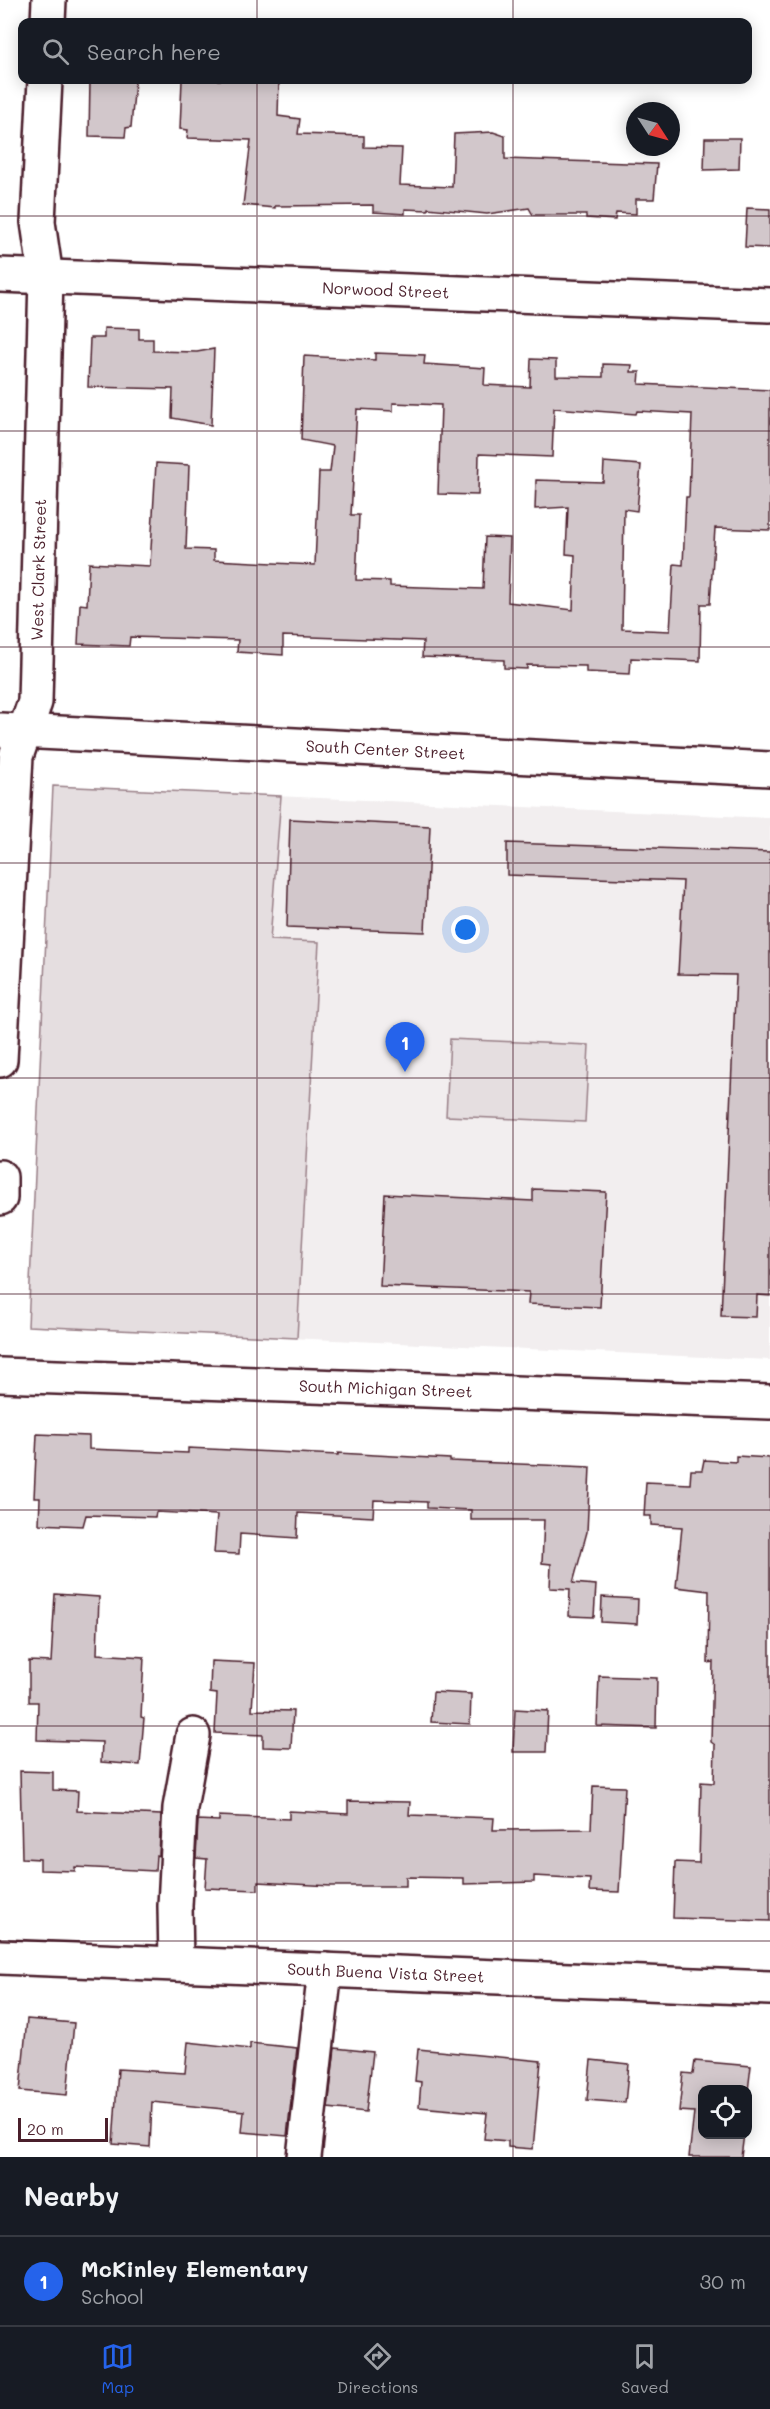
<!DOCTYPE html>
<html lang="en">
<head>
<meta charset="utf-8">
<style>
	:root { --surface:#171b24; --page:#242831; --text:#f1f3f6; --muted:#9ea1a6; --line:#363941; --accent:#2563eb }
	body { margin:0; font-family:Mali,sans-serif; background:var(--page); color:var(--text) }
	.controls { position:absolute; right:18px; bottom:18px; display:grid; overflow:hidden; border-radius:12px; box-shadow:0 3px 15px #0003 }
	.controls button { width:54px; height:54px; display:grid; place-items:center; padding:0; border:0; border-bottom:2px solid var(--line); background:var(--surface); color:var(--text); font:30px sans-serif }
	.compass { position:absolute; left:626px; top:102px; width:54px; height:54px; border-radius:50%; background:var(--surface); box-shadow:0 3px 15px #0003; rotate:126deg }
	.scale { position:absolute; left:18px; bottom:15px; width:90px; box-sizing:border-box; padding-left:6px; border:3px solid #4a1f2b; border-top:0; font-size:16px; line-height:21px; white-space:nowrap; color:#4a1f2b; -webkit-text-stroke:4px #fff; paint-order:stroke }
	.you { position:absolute; left:466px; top:930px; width:21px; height:21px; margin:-15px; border:4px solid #fff; border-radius:50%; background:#1a73e8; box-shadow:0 0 0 9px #1a73e833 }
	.badge { display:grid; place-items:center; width:39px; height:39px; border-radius:50%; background:var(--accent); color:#fff; font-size:20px; font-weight:700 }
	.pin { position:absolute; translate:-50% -50px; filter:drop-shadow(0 2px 3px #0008) }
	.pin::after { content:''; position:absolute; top:32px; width:21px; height:18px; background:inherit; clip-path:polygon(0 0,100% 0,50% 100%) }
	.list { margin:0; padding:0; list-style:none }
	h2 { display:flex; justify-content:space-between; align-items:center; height:78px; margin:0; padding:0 24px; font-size:26px }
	h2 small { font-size:20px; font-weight:400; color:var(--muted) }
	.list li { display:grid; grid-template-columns:39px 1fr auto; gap:18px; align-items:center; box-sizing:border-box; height:90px; padding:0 24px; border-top:2px solid var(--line) }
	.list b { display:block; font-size:22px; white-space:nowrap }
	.list p { margin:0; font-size:20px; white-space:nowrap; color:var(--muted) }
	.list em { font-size:20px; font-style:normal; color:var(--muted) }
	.icon { flex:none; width:33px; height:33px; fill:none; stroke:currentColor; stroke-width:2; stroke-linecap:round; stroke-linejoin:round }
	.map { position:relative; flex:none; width:770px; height:2157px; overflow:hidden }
	.search { position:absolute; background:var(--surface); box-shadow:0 3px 15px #0003; left:18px; right:18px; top:18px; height:66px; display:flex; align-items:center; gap:15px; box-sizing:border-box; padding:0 21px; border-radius:12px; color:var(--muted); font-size:22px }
	.sheet { height:168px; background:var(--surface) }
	nav { display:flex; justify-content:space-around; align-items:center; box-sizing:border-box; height:84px; border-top:2px solid var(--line); background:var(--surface); font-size:16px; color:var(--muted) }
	nav a { display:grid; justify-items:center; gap:3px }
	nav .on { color:var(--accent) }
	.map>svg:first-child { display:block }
	.built { fill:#f2eeef }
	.green { fill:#e5dee0; stroke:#987e86; stroke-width:1.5 }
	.building { fill:#d2c7cb; stroke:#4a1f2b; stroke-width:1.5; fill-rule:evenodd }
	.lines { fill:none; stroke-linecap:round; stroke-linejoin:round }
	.minor-casing { stroke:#4a1f2b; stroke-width:38 }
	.minor { stroke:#fff; stroke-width:33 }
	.grid { fill:none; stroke:#4a1f2b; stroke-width:1.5; stroke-opacity:0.55 }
	.labels { text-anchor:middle; stroke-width:4.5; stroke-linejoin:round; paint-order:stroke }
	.street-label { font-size:16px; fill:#4a1f2b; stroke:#fff }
</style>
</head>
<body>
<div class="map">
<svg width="770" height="2157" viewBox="0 0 770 2157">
	<rect width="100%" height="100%" fill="#fff"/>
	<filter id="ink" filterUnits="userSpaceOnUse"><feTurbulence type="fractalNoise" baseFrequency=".0167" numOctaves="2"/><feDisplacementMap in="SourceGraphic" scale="12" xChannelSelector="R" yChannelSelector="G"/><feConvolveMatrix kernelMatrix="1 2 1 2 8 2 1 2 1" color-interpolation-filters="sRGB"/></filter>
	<g filter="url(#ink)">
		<polygon class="built" points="53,786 770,818 770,1360 28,1326"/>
		<g class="green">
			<polygon points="53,786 281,796 270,940 319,942 297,1338 28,1326"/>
			<polygon points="450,1039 589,1045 585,1122 446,1116"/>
		</g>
		<g class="building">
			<polygon points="90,80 135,81 131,127 126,128 125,137 89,136"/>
			<polygon points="182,80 279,80 278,116 300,119 298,134 364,136 364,147 402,148 400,185 452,187 454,134 493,132 505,136 505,159 657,164 654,199 636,199 636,214 616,213 615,220 586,218 586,215 533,215 529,208 487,214 428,208 428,210 405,209 405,214 373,212 373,205 275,206 275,208 243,205 251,140 187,138 188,130 180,129"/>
			<polygon points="705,138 740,138 739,169 704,170"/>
			<polygon points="747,208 770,209 770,248 745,247"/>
			<polygon points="104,328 139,329 139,339 153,339 153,351 197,352 214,349 211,425 172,418 173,389 88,387 90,338 104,338"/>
			<path d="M375,353l50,2 -1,9 61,4 -1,17 46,2 1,-28 25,1v16l47,1v-13l29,1 -1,7h9l-1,12 131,6v140l-55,-2 -5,76h-9l-1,57 -69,-3 -1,16 -44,-2v-6l-59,-1v4l-23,-1v-8l-82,-3 1,-16 -140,-5v19l-46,-3 1,-12 -108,-3 -1,9 -51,-2 2,-40 7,1 2,-42 61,3 6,-103 33,2 -3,84 28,1v10l101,5 4,-93h11l3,-26 -32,-6 3,-84 71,4zM393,403l48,2 -3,89 40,1 1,-41 73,3 2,-49 82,6 1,-3 55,3 -3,83h-3l-3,68 -9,-1 -4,67 -48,-2 2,-120 13,2 4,-46 -37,-3 -1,20 -67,-2 -1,29 33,-2 -2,47 9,1 -2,55 -65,-8 2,-64 -25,-1 -2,52 -93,-3v-5l-34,-1 3,-65h-8l6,-106 36,2z"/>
			<polygon points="290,819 430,826 425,932 287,927"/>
			<polygon points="507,843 770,852 770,1296 757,1295 756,1317 721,1316 736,975 678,974 683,881 507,875"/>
			<polygon points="533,1189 606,1192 600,1307 528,1304 529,1292 380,1286 385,1194 533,1201"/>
			<polygon points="37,1434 89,1436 89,1449 188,1453 188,1448 338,1455 338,1453 450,1459 450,1461 590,1467 587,1532 573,1583 596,1585 594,1617 569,1616 570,1589 550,1588 551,1564 542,1563 544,1520 471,1520 471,1510 427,1508 427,1502 374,1500 373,1517 298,1513 297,1538 240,1534 239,1554 214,1553 217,1515 156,1512 155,1517 86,1515 83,1526 39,1524 40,1498 34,1498"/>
			<polygon points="736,1456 770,1458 770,1921 673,1918 675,1862 699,1863 701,1782 714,1783 715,1745 711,1742 713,1662 708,1663 709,1591 676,1587 682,1527 651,1525 651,1516 644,1516 646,1482 690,1484 691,1470 702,1470 704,1460 736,1462"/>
			<polygon points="55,1594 99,1597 97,1654 144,1657 141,1717 144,1718 140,1765 101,1762 102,1742 37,1740 38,1702 29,1702 29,1661 51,1662"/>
			<polygon points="602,1597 638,1599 637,1624 601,1622"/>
			<polygon points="211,1661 255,1663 252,1710 293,1711 291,1748 263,1747 263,1735 215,1733 217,1694 210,1693"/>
			<polygon points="599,1676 657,1678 656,1728 597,1726"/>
			<polygon points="433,1692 471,1694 470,1724 431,1722"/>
			<polygon points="515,1709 548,1711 546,1752 513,1752"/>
			<polygon points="20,1771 53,1772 53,1790 78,1791 77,1811 161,1815 159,1856 156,1855 155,1871 75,1867 75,1871 40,1870 40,1859 22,1858"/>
			<polygon points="593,1786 625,1787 619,1892 589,1891 590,1879 534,1876 534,1882 464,1884 464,1878 406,1877 406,1886 331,1886 258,1882 258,1890 205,1888 207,1859 196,1858 198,1820 219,1821 219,1816 289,1819 289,1811 348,1814 348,1801 410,1802 409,1815 494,1818 493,1830 591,1829"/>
			<polygon points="27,2019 74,2023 67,2095 20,2091"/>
			<polygon points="188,2042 250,2049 250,2043 297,2048 287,2136 242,2132 244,2111 152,2102 150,2147 113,2144 118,2069 185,2073"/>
			<polygon points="335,2048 373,2052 366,2112 328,2108"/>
			<polygon points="418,2049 541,2061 533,2149 508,2147 508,2141 484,2139 487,2113 419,2107 421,2082 415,2081"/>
			<polygon points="591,2060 629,2064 625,2103 587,2100"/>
			<polygon points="695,2061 751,2066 747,2099 747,2090 702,2090 702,2134 744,2134 741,2157 689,2157 694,2112 679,2111 683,2073 693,2074"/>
		</g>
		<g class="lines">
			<defs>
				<g id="minor">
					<polyline points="48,22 49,0"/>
					<path id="s1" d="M0,275l770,30"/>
					<path id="s2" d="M0,730l770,39"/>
					<path id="s3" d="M0,1060l16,-304 19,-54 11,-425 -8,-55 7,-142"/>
					<polyline points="0,1177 0,1198"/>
					<path id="s4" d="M0,1375l770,27"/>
					<path id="s5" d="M0,1957l770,31"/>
					<polyline points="176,1964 175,1906 180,1808 193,1735"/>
					<polyline points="304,2157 325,1970"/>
				</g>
			</defs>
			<use href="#minor" class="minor-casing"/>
			<use href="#minor" class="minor"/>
		</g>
	</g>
	<path class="grid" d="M257,0v22M513,0v22M257,80v2077M513,80v2077M0,216h770M0,431h770M0,647h770M0,863h770M0,1078h770M0,1294h770M0,1510h770M0,1726h770M0,1941h770"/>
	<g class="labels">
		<g class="street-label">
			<text dy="6" stroke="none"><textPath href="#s1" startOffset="386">Norwood Street</textPath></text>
			<text dy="6" stroke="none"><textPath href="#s3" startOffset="494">West Clark Street</textPath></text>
			<text dy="6" stroke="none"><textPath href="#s2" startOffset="386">South Center Street</textPath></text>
			<text dy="6" stroke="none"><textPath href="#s4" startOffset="386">South Michigan Street</textPath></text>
			<text dy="6" stroke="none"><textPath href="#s5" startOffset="386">South Buena Vista Street</textPath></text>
		</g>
	</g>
</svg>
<div class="controls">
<button><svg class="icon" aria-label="locate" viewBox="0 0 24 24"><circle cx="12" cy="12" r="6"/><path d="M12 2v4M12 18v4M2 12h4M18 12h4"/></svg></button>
</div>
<svg class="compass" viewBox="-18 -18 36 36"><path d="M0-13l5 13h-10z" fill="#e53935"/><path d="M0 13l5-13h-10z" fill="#9ea1a6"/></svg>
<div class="scale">20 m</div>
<div class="you"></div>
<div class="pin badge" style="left:405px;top:1072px">1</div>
<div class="search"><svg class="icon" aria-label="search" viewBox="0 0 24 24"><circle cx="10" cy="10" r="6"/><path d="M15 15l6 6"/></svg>Search here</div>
</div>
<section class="sheet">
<h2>Nearby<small></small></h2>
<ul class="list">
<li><span class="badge">1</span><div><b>McKinley Elementary</b><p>School</p></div><em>30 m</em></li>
</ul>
</section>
<nav>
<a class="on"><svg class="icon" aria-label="map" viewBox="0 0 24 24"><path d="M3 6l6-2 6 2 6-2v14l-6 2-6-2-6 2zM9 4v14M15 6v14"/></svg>Map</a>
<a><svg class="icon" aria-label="directions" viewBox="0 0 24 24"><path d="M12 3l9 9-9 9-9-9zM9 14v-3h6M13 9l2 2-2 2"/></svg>Directions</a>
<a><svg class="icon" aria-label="saved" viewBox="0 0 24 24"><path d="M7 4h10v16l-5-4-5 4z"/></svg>Saved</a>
</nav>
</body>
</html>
